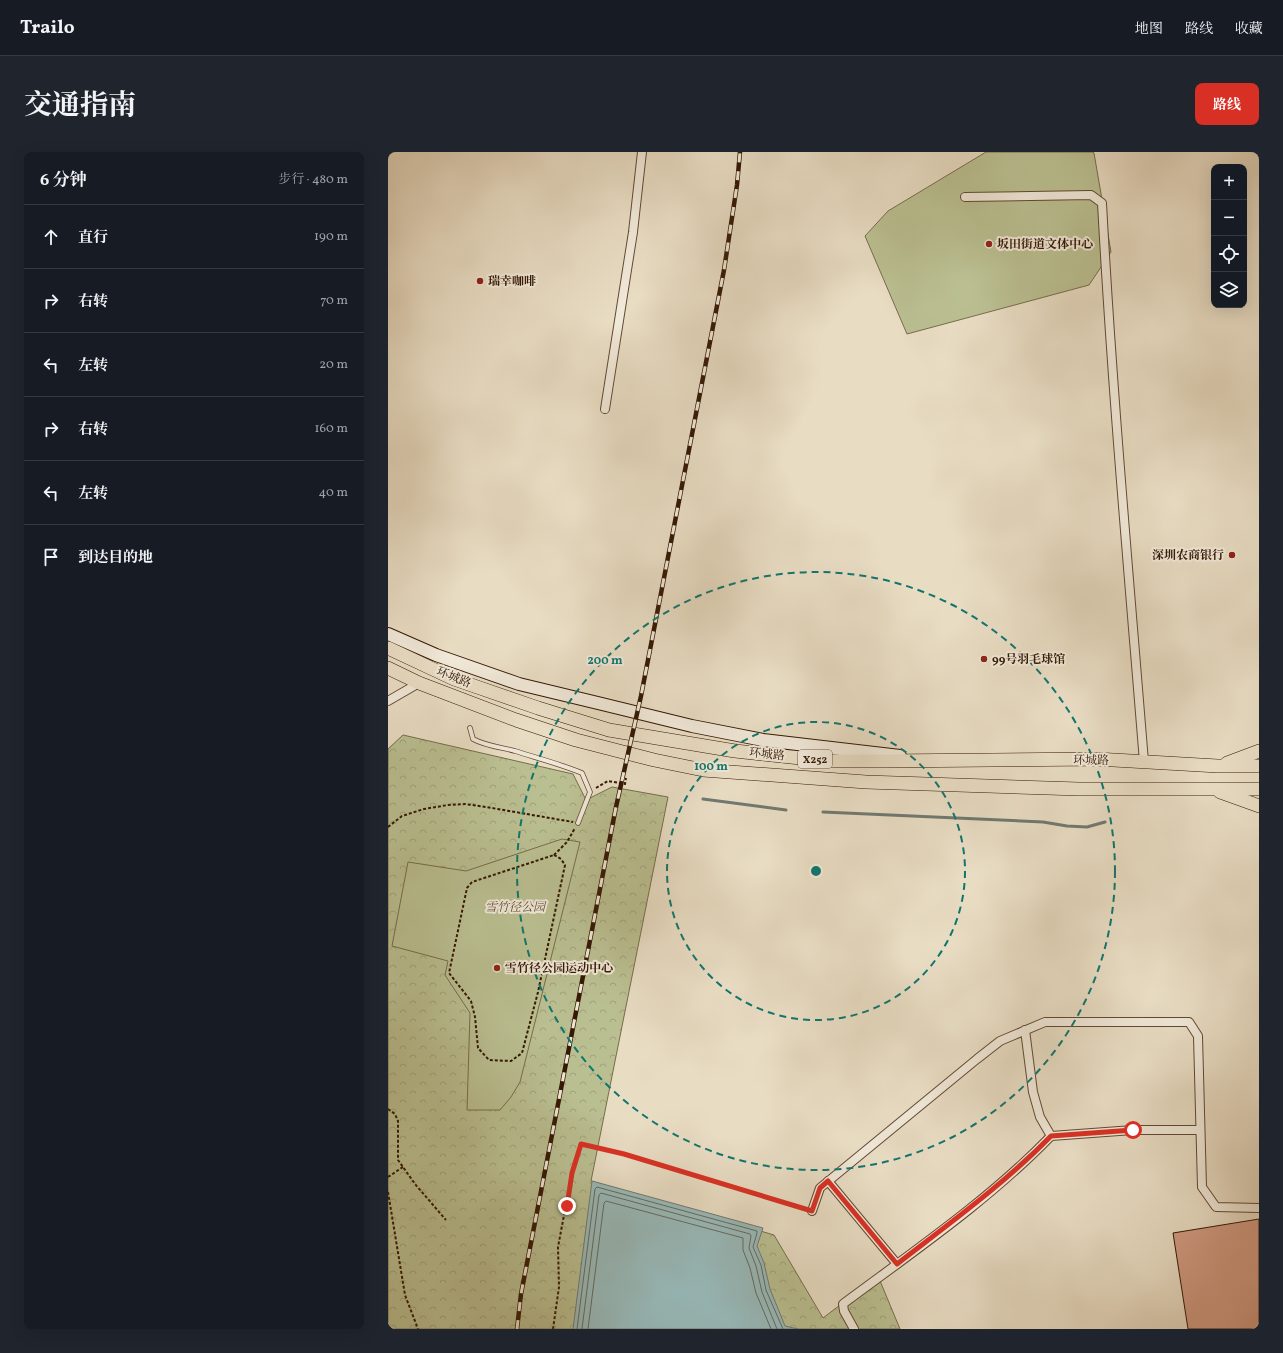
<!DOCTYPE html>
<html lang="zh">
<head>
<meta charset="utf-8">
<style>
	:root { --surface:#171b24; --page:#20242c; --text:#f1f3f6; --muted:#9ea1a6; --line:#363941; --accent:#d93025 }
	body { margin:0; font-family:Vollkorn,"Noto Serif SC",serif; background:var(--page); color:var(--text) }
	.controls { position:absolute; right:12px; top:12px; display:grid; overflow:hidden; border-radius:8px; box-shadow:0 4px 16px #0002 }
	.controls button { width:36px; height:36px; display:grid; place-items:center; padding:0; border:0; border-bottom:1px solid var(--line); background:var(--surface); color:var(--text); font:20px sans-serif }
	.stop { position:absolute; width:12px; height:12px; margin:-9px; border:3px solid #d93025; border-radius:50%; background:#fff }
	.stop.end { background:#d93025; border-color:#fff; box-shadow:0 1px 4px #0008 }
	.list { margin:0; padding:0; list-style:none }
	h2 { display:flex; justify-content:space-between; align-items:center; height:52px; margin:0; padding:0 16px; font-size:17px }
	h2 small { font-size:13px; font-weight:400; color:var(--muted) }
	.list li { display:grid; grid-template-columns:26px 1fr auto; gap:12px; align-items:center; box-sizing:border-box; height:64px; padding:0 16px; border-top:1px solid var(--line) }
	.list b { display:block; font-size:15px; white-space:nowrap }
	.list em { font-size:13px; font-style:normal; color:var(--muted) }
	.icon { flex:none; width:22px; height:22px; fill:none; stroke:currentColor; stroke-width:2; stroke-linecap:round; stroke-linejoin:round }
	.map { position:relative; flex:none; width:871px; height:1177px; overflow:hidden; border-radius:8px }
	header { display:flex; align-items:center; gap:24px; box-sizing:border-box; height:56px; padding:0 20px; background:var(--surface); border-bottom:1px solid var(--line) }
	header strong { font-size:19px }
	nav { display:flex; gap:22px; margin-inline-start:auto; font-size:14px }
	.intro { display:flex; align-items:center; justify-content:space-between; box-sizing:border-box; height:96px; padding:0 24px }
	h1 { margin:0; font-size:28px }
	.button { padding:10px 18px; border-radius:8px; background:var(--accent); color:#fff; font-size:14px; font-weight:700 }
	main { display:flex; gap:24px; padding:0 24px }
	aside { flex:1; background:var(--surface); border-radius:8px; box-shadow:0 4px 16px #0002 }
	.map>svg:first-child { display:block }
	.park { fill:url(#park-crowns); stroke:#776c4a }
	.pitch { fill:#babf91; stroke:#776c4a }
	.water { fill:#98baba; stroke:#707971 }
	.lines { fill:none; stroke-linecap:round; stroke-linejoin:round }
	.shore { stroke:#66695e; stroke-width:1 }
	.stream { stroke:#707971; stroke-width:3 }
	.building { fill:#d09a82; stroke:#341803 }
	.service-casing { stroke:#614933; stroke-width:5.5 }
	.minor-casing { stroke:#614933; stroke-width:10 }
	.secondary-casing { stroke:#341803; stroke-width:14 }
	.primary-casing { stroke:#341803; stroke-width:14 }
	.path { stroke:#341803; stroke-width:2; stroke-dasharray:3 2; stroke-linecap:butt }
	.service { stroke:#f0e8d8; stroke-width:4 }
	.minor { stroke:#f0e8d8; stroke-width:8 }
	.secondary { stroke:#f0e8d8; stroke-width:12 }
	.primary { stroke:#e8dcc3; stroke-width:13 }
	.rail-casing { stroke:#341803; stroke-width:4.5 }
	.rail { stroke:#f0e8d8; stroke-width:3; stroke-dasharray:9; stroke-linecap:butt }
	.route { stroke:#d93025; stroke-width:5 }
	.ring { fill:none; stroke:#0f766e; stroke-width:2; stroke-dasharray:7 5 }
	.poi-dot { fill:#8f2418; stroke:#f0e8d8; stroke-width:1.5 }
	.labels { text-anchor:middle; stroke-width:4; stroke-linejoin:round; paint-order:stroke }
	.shield { fill:#f0e8d8; stroke:#6c5643; stroke-width:1 }
	.shield-label { font-size:11px; font-weight:bold; fill:#341803 }
	.poi-label { font-size:12px; font-weight:bold; fill:#341803; stroke:#f0e8d8; text-anchor:start }
	.street-label { font-size:12px; fill:#341803; stroke:#f0e8d8 }
	.park-label { font-size:12px; font-style:italic; fill:#5c4a2e; stroke:#f0e8d8 }
	.centre { fill:#0f766e; stroke:#f0e8d8; stroke-width:2 }
	.ring-label { font-size:12px; text-anchor:middle; font-weight:bold; fill:#0f766e; stroke:#f0e8d8; stroke-width:4; stroke-linejoin:round; paint-order:stroke }
</style>
</head>
<body>
<header>
<strong>Trailo</strong>
<nav><a>地图</a><a>路线</a><a>收藏</a></nav>
</header>
<div class="intro"><h1>交通指南</h1><a class="button">路线</a></div>
<main>
<aside>
<h2>6 分钟<small>步行 · 480 m</small></h2>
<ul class="list">
<li><svg class="icon" aria-label="ahead" viewBox="0 0 24 24"><path d="M12 20V5M6 11l6-6 6 6"/></svg><div><b>直行</b></div><em>190 m</em></li>
<li><svg class="icon" aria-label="right" viewBox="0 0 24 24"><path d="M7 20v-9h11M14 6l5 5-5 5"/></svg><div><b>右转</b></div><em>70 m</em></li>
<li><svg class="icon" aria-label="left" viewBox="0 0 24 24"><path d="M17 20v-9H6M10 6l-5 5 5 5"/></svg><div><b>左转</b></div><em>20 m</em></li>
<li><svg class="icon" aria-label="right" viewBox="0 0 24 24"><path d="M7 20v-9h11M14 6l5 5-5 5"/></svg><div><b>右转</b></div><em>160 m</em></li>
<li><svg class="icon" aria-label="left" viewBox="0 0 24 24"><path d="M17 20v-9H6M10 6l-5 5 5 5"/></svg><div><b>左转</b></div><em>40 m</em></li>
<li><svg class="icon" aria-label="arrive" viewBox="0 0 24 24"><path d="M6 21V4h12l-3 4 3 4H6"/></svg><div><b>到达目的地</b></div></li>
</ul>
</aside>
<div class="map">
<svg width="871" height="1177" viewBox="0 0 871 1177">
	<defs>
		<pattern id="park-crowns" width="20" height="18" patternUnits="userSpaceOnUse"><rect width="20" height="18" fill="#babf91"/><path d="M2 6a3 3 0 1 1 6 0M12 15a3 3 0 1 1 6 0" fill="none" stroke="#a0a37b"/></pattern>
	</defs>
	<rect width="100%" height="100%" fill="#e8dcc3"/>
	<filter id="stains"><feTurbulence type="fractalNoise" baseFrequency=".005" numOctaves="4"/><feColorMatrix values="0 0 0 0 .2 0 0 0 0 .09 0 0 0 0 .02 0 0 0 .5 -.17"/></filter>
	<radialGradient id="worn" r=".72"><stop offset=".6" stop-color="#630" stop-opacity="0"/><stop offset="1" stop-color="#630" stop-opacity=".3"/></radialGradient>
	<polygon class="park" points="15,583 185,622 198,648 224,635 280,645 203,1029 386,1083 435,1166 490,1124 512,1177 0,1177 0,597"/>
	<g class="pitch">
		<polygon points="598,0 705,0 706,1 723,100 701,133 519,182 477,84 500,59"/>
		<polygon points="174,687 192,690 132,930 123,945 112,958 79,958 82,861 57,823 60,809 4,794 20,710 78,719"/>
	</g>
	<polygon class="water" points="204,1029 375,1076 369,1094 376,1111 382,1137 397,1174 410,1177 185,1177"/>
	<g class="lines">
		<g class="shore">
			<polyline points="189,1177 207,1037 209,1035 369,1079 369,1081 365,1095 373,1113 378,1138 395,1177"/>
			<polyline points="194,1177 211,1043 213,1041 362,1082 363,1084 361,1096 368,1114 374,1140 389,1177"/>
			<polyline points="200,1177 216,1051 218,1049 355,1086 355,1098 362,1116 368,1141 383,1177"/>
		</g>
		<g class="stream">
			<polyline points="315,647 398,658"/>
			<polyline points="435,660 655,670 679,674 699,675 717,670"/>
		</g>
	</g>
	<polygon class="building" points="871,1067 871,1177 800,1177 785,1081"/>
	<g class="lines">
		<defs>
			<path id="service" d="M82,576l3,11c13,7 27,8 42,12 22,7 45,13 67,22l8,19 -12,31"/>
			<g id="minor">
				<path d="M577,45l126,-2 11,8c10,187 27,373 42,559"/>
				<polyline points="217,257 245,80 254,0"/>
				<polyline points="0,549 31,531"/>
				<polyline points="637,878 645,940 652,965 663,984"/>
				<polyline points="440,1029 509,1112"/>
				<polyline points="424,1059 432,1036 589,907 612,889 657,870 801,870 810,884 814,1035 828,1055 871,1056"/>
				<path d="M466,1177l-10,-18 -1,-7c71,-53 146,-104 208,-168l82,-6h67"/>
			</g>
			<polyline id="secondary" points="0,482 48,503 131,532 214,552 304,574 375,588 512,604"/>
			<g id="primary">
				<polyline points="0,496 66,527 150,556 221,578 347,599 440,609 497,609 708,607 830,614 871,614"/>
				<polyline points="0,516 31,531 128,568 188,588 266,608 315,618 478,630 691,637 871,637"/>
				<polyline points="839,611 871,599"/>
				<polyline points="832,640 871,654"/>
			</g>
		</defs>
		<use href="#service" class="service-casing"/>
		<use href="#minor" class="minor-casing"/>
		<use href="#secondary" class="secondary-casing"/>
		<use href="#primary" class="primary-casing"/>
		<g class="path">
			<polyline points="208,636 220,629 237,632 238,626"/>
			<polyline points="0,675 14,664 36,657 60,653 77,652 98,655 185,670"/>
			<polygon points="166,703 173,707 177,713 150,840 134,901 123,909 101,908 90,896 87,865 83,849 61,821 79,736 84,730"/>
			<polyline points="166,703 179,690 187,676"/>
			<polyline points="0,957 7,962 10,969 10,1008 27,1032 58,1068"/>
			<polyline points="0,1025 15,1015"/>
			<polyline points="0,1040 17,1143 30,1177"/>
			<polyline points="165,1177 171,1135 170,1095 184,1021 193,992 237,1002 417,1056"/>
		</g>
		<use href="#service" class="service"/>
		<use href="#minor" class="minor"/>
		<use href="#secondary" class="secondary"/>
		<use href="#primary" class="primary"/>
		<defs>
			<polyline id="rail" points="129,1177 133,1142 228,655 253,544 336,118 349,33 352,0"/>
		</defs>
		<use href="#rail" class="rail-casing"/>
		<use href="#rail" class="rail"/>
	</g>
	<g class="lines">
		<path class="route" d="M179,1054l5,-33 9,-29 43,10 188,57 8,-23 8,-7 69,83c53,-41 107,-80 154,-128l82,-6"/>
	</g>
	<g class="ring">
		<circle cx="428" cy="719" r="149"/>
		<circle cx="428" cy="719" r="299"/>
	</g>
	<g class="poi-dot">
		<circle cx="601" cy="92" r="4"/>
		<circle cx="92" cy="129" r="4"/>
		<circle cx="844" cy="403" r="4"/>
		<circle cx="596" cy="507" r="4"/>
		<circle cx="109" cy="816" r="4"/>
	</g>
	<g class="labels">
		<rect class="shield" x="410" y="598" width="34" height="18" rx="3"/>
		<g class="shield-label">
			<text x="427" y="611">X252</text>
		</g>
		<g class="poi-label">
			<text x="609" y="96">坂田街道文体中心</text>
			<text x="100" y="133">瑞幸咖啡</text>
			<text x="836" y="407" text-anchor="end">深圳农商银行</text>
			<text x="604" y="511">99号羽毛球馆</text>
			<text x="117" y="820">雪竹径公园运动中心</text>
		</g>
		<g class="street-label">
			<text transform="translate(66 525) rotate(22)" y="4">环城路</text>
			<text transform="translate(379 602) rotate(6)" y="4">环城路</text>
			<text transform="translate(703 608) rotate(1)" y="4">环城路</text>
		</g>
		<g class="park-label">
			<text x="127" y="759">雪竹径公园</text>
		</g>
	</g>
	<circle cx="428" cy="719" r="6" class="centre"/>
	<g class="ring-label">
		<text x="217" y="512">200 m</text>
		<text x="323" y="618">100 m</text>
	</g>
	<rect width="100%" height="100%" filter="url(#stains)"/>
	<rect width="100%" height="100%" fill="url(#worn)"/>
</svg>
<div class="controls">
<button>+</button>
<button>−</button>
<button><svg class="icon" aria-label="locate" viewBox="0 0 24 24"><circle cx="12" cy="12" r="6"/><path d="M12 2v4M12 18v4M2 12h4M18 12h4"/></svg></button>
<button><svg class="icon" aria-label="layers" viewBox="0 0 24 24"><path d="M12 4l9 5-9 5-9-5zM3 14l9 5 9-5"/></svg></button>
</div>
<div class="stop" style="left:745px;top:978px"></div>
<div class="stop end" style="left:179px;top:1054px"></div>
</div>
</main>
</body>
</html>
